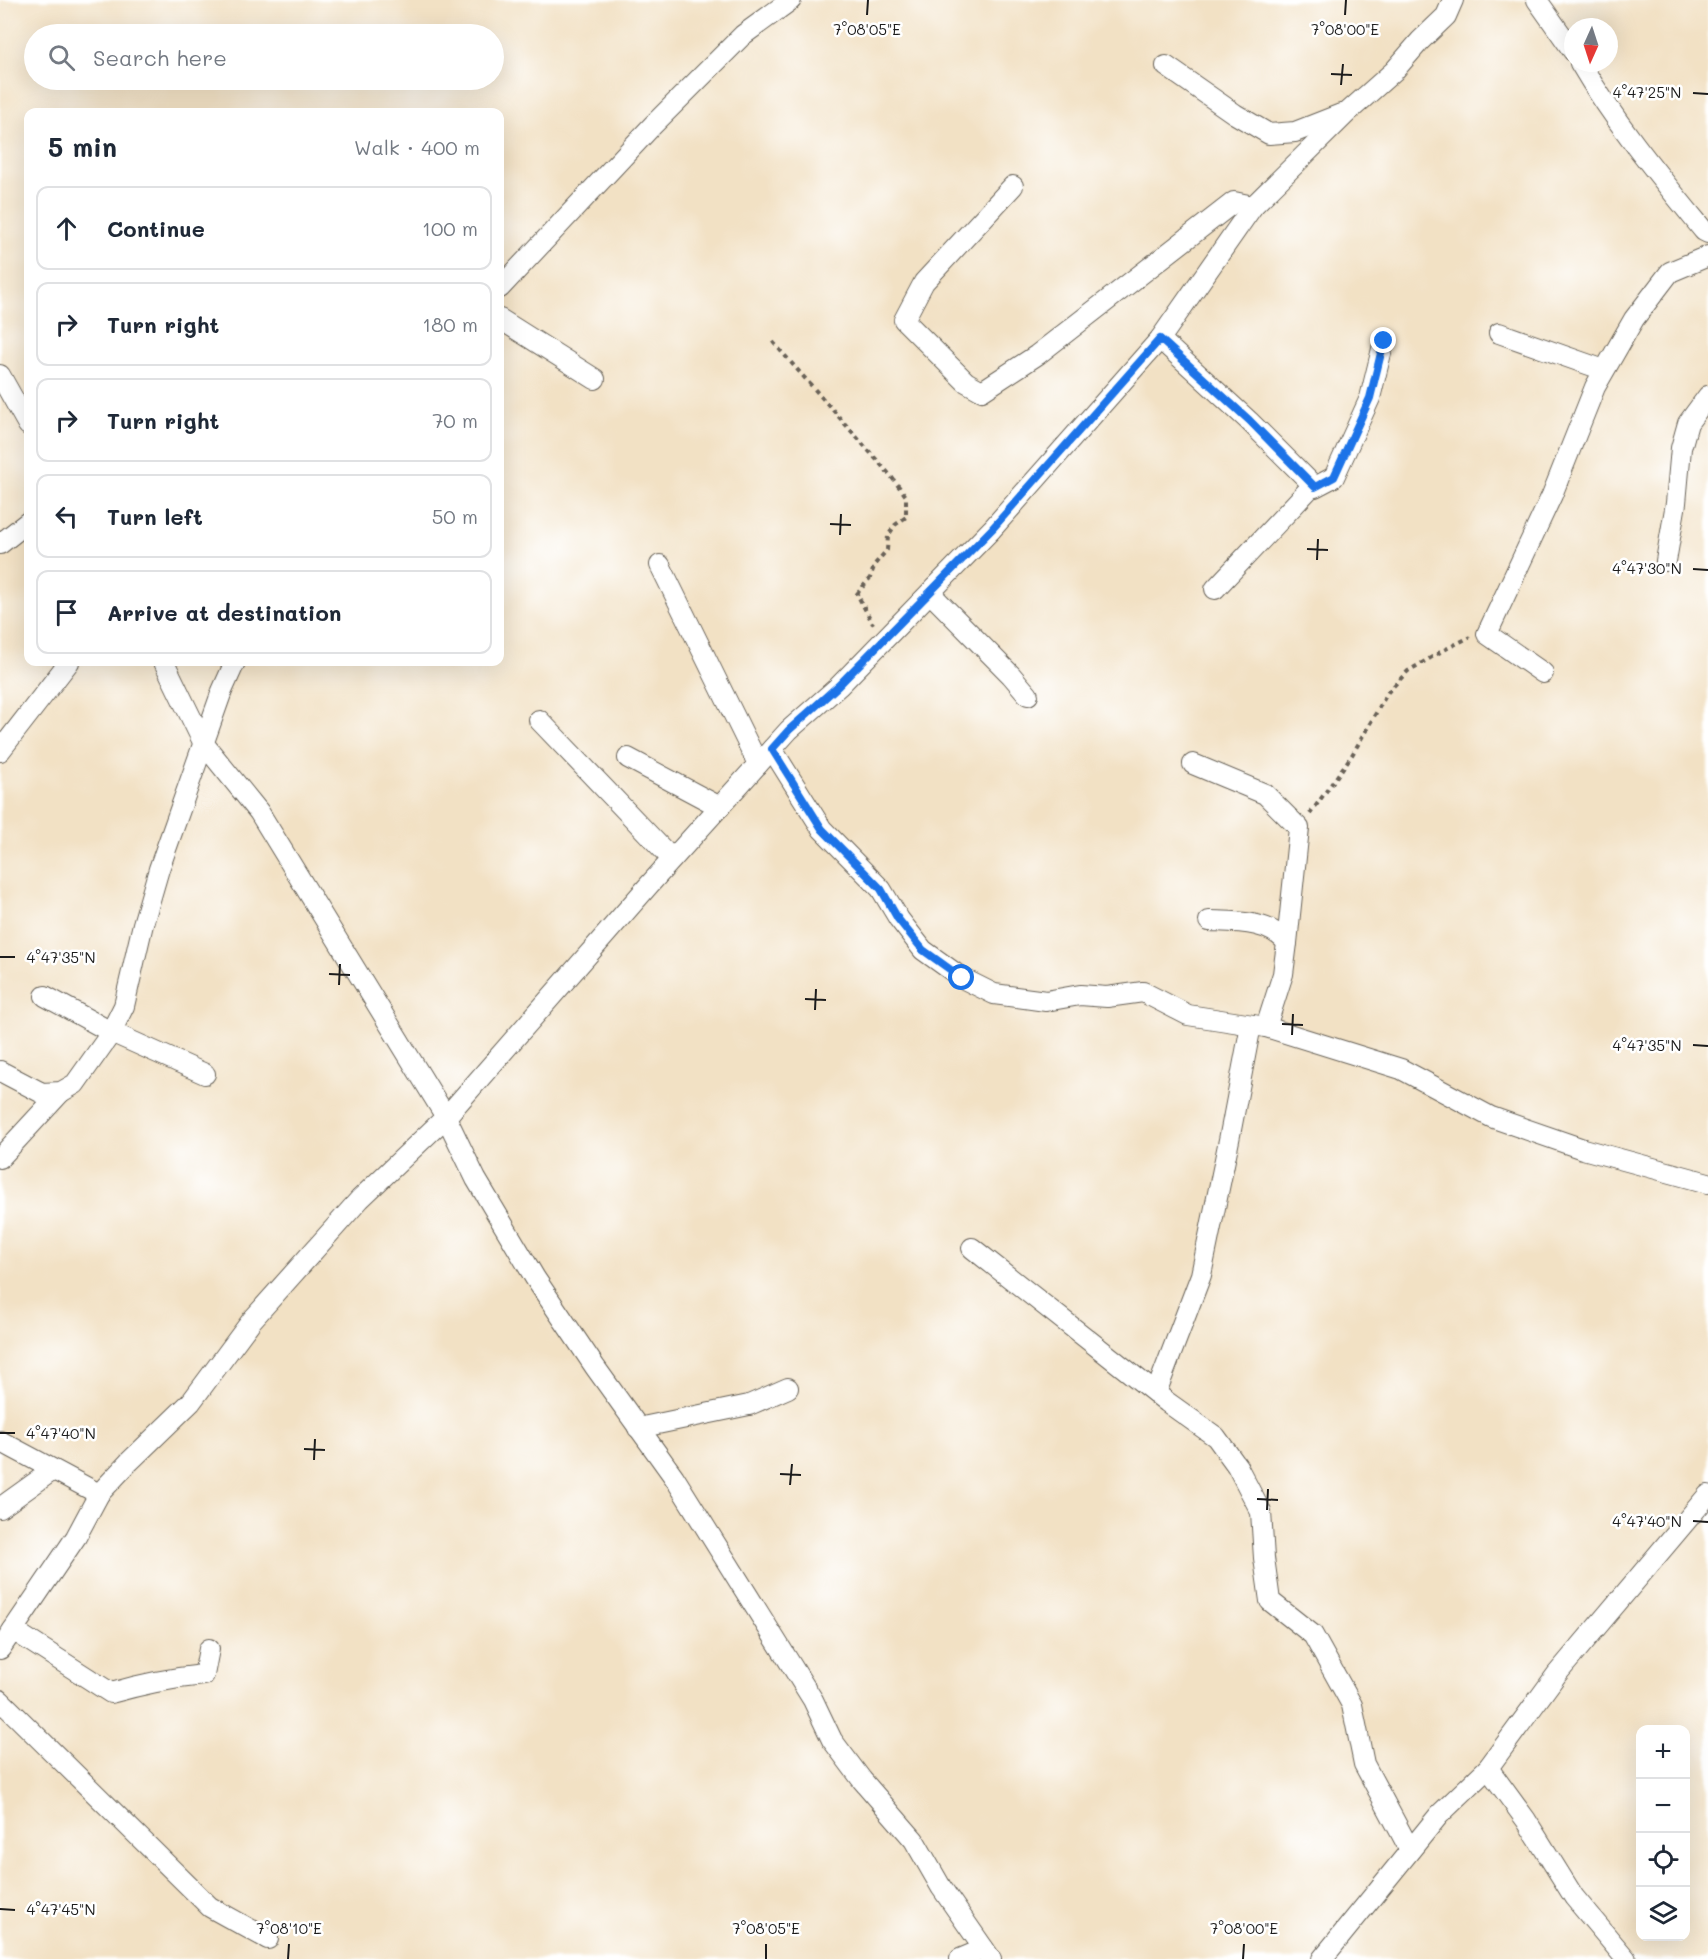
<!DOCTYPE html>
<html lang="en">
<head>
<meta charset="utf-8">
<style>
	:root { --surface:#fff; --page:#f2f2f3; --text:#1f2937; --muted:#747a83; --line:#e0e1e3 }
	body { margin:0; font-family:Mali,sans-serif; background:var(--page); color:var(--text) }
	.controls { position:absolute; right:18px; bottom:18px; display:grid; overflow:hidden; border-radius:12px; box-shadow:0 6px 24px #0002 }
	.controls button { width:54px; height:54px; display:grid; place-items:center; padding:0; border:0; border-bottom:2px solid var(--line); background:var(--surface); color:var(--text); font:30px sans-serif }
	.compass { position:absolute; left:1564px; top:18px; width:54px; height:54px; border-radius:50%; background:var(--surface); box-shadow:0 6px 24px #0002; rotate:183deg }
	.stop { position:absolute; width:18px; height:18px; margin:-14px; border:4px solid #1a73e8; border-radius:50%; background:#fff }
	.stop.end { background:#1a73e8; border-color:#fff; box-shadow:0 2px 6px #0008 }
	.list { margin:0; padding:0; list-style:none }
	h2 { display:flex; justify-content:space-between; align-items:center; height:78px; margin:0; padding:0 24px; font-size:26px }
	h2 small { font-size:20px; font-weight:400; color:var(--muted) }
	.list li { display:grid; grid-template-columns:39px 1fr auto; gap:18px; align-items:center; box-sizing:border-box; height:84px; margin:0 12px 12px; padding:0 12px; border:2px solid var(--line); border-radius:12px }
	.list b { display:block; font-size:22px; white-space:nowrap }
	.list em { font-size:20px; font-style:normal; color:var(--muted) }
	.icon { flex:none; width:33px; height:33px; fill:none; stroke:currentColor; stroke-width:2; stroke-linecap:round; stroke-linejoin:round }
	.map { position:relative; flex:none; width:1708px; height:1959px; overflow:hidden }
	.search { position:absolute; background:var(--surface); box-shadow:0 6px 24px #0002; left:24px; top:24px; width:480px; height:66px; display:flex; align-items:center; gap:15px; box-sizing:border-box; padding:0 21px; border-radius:33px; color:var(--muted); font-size:22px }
	.panel { position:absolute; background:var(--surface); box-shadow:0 6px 24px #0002; left:24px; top:108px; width:480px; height:558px; border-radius:12px }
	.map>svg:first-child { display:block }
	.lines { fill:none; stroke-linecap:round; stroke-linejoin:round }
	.street-casing { stroke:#676157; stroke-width:22 }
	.path { stroke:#676157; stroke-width:4; stroke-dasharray:4.5 4.5; stroke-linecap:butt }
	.street { stroke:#fff; stroke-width:20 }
	.route { stroke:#1a73e8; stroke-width:8 }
	.ticks { fill:none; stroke:#1c1c1c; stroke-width:2 }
	.ticks-label { font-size:15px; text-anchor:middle; fill:#1c1c1c; stroke:#fff; stroke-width:5; stroke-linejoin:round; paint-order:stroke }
</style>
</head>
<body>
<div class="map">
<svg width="1708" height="1959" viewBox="0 0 1708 1959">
	<rect width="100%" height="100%" fill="#fff"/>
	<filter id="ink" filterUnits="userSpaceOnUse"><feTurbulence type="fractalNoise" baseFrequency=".0167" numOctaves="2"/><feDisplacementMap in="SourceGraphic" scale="12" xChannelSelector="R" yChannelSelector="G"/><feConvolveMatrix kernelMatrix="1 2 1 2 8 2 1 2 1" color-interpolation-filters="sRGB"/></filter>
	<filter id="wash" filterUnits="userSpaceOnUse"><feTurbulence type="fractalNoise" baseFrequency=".008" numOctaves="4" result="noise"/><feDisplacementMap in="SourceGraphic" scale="24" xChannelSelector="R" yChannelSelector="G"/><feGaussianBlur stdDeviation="1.35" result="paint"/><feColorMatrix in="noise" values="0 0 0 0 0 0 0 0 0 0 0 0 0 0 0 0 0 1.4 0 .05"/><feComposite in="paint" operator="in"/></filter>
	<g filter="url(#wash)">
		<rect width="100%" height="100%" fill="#f2e1c4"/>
	</g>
	<g filter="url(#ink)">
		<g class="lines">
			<defs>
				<g id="street">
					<polyline points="1537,0 1573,51"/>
					<path d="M1580,63c35,60 80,114 124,168l4,2"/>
					<polyline points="1166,66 1235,114 1269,134 1295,132 1341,114"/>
					<polyline points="1013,186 924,282 904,320 966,382 982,391 1037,355 1234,202 1253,206"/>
					<polyline points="500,288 653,125 743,35 791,0"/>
					<polyline points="500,319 595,379"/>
					<polyline points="1499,333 1604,370"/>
					<polyline points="1160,339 1249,421 1315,487 1334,477 1370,398 1384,341"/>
					<polyline points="0,375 28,425"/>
					<polyline points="0,544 28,522"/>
					<polyline points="1666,561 1676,503 1681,448 1688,423 1708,396"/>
					<polyline points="660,565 758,764"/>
					<polyline points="1215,589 1313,485"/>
					<polyline points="930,593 1011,675 1028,695"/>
					<polyline points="164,662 204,744 259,812 446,1117 476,1179 535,1278 595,1367 674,1477 813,1700 832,1740 862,1780 914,1840 941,1887 991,1959"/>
					<polyline points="1543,673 1487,634 1552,495 1595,387 1634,319 1670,272 1708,256"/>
					<polyline points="539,720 672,859"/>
					<polyline points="772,749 822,829 881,889 899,919 923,950 962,978 994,994 1046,1001 1080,995 1107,997 1143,992 1188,1015 1266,1027 1401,1069 1491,1117 1583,1149 1708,1183"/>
					<polyline points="0,751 69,662"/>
					<polyline points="628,758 720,807"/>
					<polyline points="1193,764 1265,794 1299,828 1287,943"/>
					<path d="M1209,921c25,1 61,-1 78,22l-4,31 -17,53"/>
					<polyline points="45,996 111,1032 205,1074"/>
					<polyline points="0,1071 42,1093 61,1092 75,1084 109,1036 124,1006 143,924 159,869 222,691 235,662"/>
					<polyline points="0,1158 61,1092"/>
					<polyline points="972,1248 1167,1402 1216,1437 1237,1466 1261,1512 1264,1558 1270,1601 1313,1635 1352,1705 1364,1764 1410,1850"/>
					<polyline points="1156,1393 1201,1275 1229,1140 1251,1025"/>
					<polyline points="638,1428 749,1405 788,1388"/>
					<polyline points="0,1441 99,1494"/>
					<polyline points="0,1508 53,1470"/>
					<path d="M13,1630l98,63c31,-9 61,-15 93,-18l5,-26"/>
					<polyline points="0,1649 76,1537 99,1494 129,1462 191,1402 252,1320 360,1199 446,1117 649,885 789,730 839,686 992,529 1160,339 1253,206 1349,111 1394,71 1420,41 1446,16 1453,0"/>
					<polyline points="0,1700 210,1907 268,1939"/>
					<polyline points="1488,1768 1526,1820 1574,1897 1626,1959"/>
					<polyline points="960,1959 984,1949"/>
					<polyline points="1322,1959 1439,1815 1488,1768 1557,1674 1708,1495"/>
				</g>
			</defs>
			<use href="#street" class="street-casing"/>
			<g class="path">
				<polyline points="773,342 890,475 906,496 906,517 895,525 888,536 887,550 875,564 870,578 857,594 873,624"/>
				<polyline points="1310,814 1352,755 1388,692 1408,671 1444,650 1470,637"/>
			</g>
			<use href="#street" class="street"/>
		</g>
	</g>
	<g class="lines" filter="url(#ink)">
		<polyline class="route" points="962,978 923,950 898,919 881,889 822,829 772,749 789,730 838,686 992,529 1160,339 1249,420 1315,487 1334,477 1370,398 1384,341"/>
	</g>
	<path class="ticks" d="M867,15l1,-15M1345,15l1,-15M1331,74l21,1M1341,85l2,-21M1693,93l15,1M830,524l21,1M840,535l1,-21M1307,549l21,1M1317,560l1,-21M1693,569l15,1M0,957h15M329,974l21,1M339,985l1,-21M805,999l21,1M815,1010l1,-21M1282,1024l21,1M1292,1035l1,-21M1693,1045l15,1M0,1433h15M304,1449l21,1M314,1460l1,-21M780,1474l21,1M790,1485l2,-21M1257,1499l21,1M1267,1510l1,-21M1693,1521l15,1M0,1909l15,1M288,1959l1,-15M766,1959v-15M1243,1959l1,-15"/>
	<g class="ticks-label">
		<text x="867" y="35">7°08'05"E</text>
		<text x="1345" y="35">7°08'00"E</text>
		<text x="1647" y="98">4°47'25"N</text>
		<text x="1647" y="574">4°47'30"N</text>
		<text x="61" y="963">4°47'35"N</text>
		<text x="1647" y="1051">4°47'35"N</text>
		<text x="61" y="1439">4°47'40"N</text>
		<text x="1647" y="1527">4°47'40"N</text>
		<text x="61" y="1915">4°47'45"N</text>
		<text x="289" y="1934">7°08'10"E</text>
		<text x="766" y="1934">7°08'05"E</text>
		<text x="1244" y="1934">7°08'00"E</text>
	</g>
</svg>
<div class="controls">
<button>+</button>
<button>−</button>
<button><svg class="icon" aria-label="locate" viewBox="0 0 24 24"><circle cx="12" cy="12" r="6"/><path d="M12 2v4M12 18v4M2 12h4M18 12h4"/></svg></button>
<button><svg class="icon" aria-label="layers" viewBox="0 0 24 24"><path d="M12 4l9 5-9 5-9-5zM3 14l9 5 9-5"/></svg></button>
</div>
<svg class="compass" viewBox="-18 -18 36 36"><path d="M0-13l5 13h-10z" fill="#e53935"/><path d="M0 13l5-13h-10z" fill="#747a83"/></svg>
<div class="stop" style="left:962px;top:978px"></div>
<div class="stop end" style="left:1384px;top:341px"></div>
<div class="search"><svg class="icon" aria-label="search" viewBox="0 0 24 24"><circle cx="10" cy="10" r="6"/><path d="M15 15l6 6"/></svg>Search here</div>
<section class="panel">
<h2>5 min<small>Walk · 400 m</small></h2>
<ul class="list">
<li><svg class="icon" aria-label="ahead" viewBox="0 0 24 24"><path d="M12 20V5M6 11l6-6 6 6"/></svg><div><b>Continue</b></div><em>100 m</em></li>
<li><svg class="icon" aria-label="right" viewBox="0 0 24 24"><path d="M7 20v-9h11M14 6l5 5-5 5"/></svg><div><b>Turn right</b></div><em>180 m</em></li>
<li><svg class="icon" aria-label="right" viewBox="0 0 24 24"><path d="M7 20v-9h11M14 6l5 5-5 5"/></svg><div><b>Turn right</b></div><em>70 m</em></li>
<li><svg class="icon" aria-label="left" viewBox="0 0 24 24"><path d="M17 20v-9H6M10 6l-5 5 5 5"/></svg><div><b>Turn left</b></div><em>50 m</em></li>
<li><svg class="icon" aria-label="arrive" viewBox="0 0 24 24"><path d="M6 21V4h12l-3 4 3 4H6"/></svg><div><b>Arrive at destination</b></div></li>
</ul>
</section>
</div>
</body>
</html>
